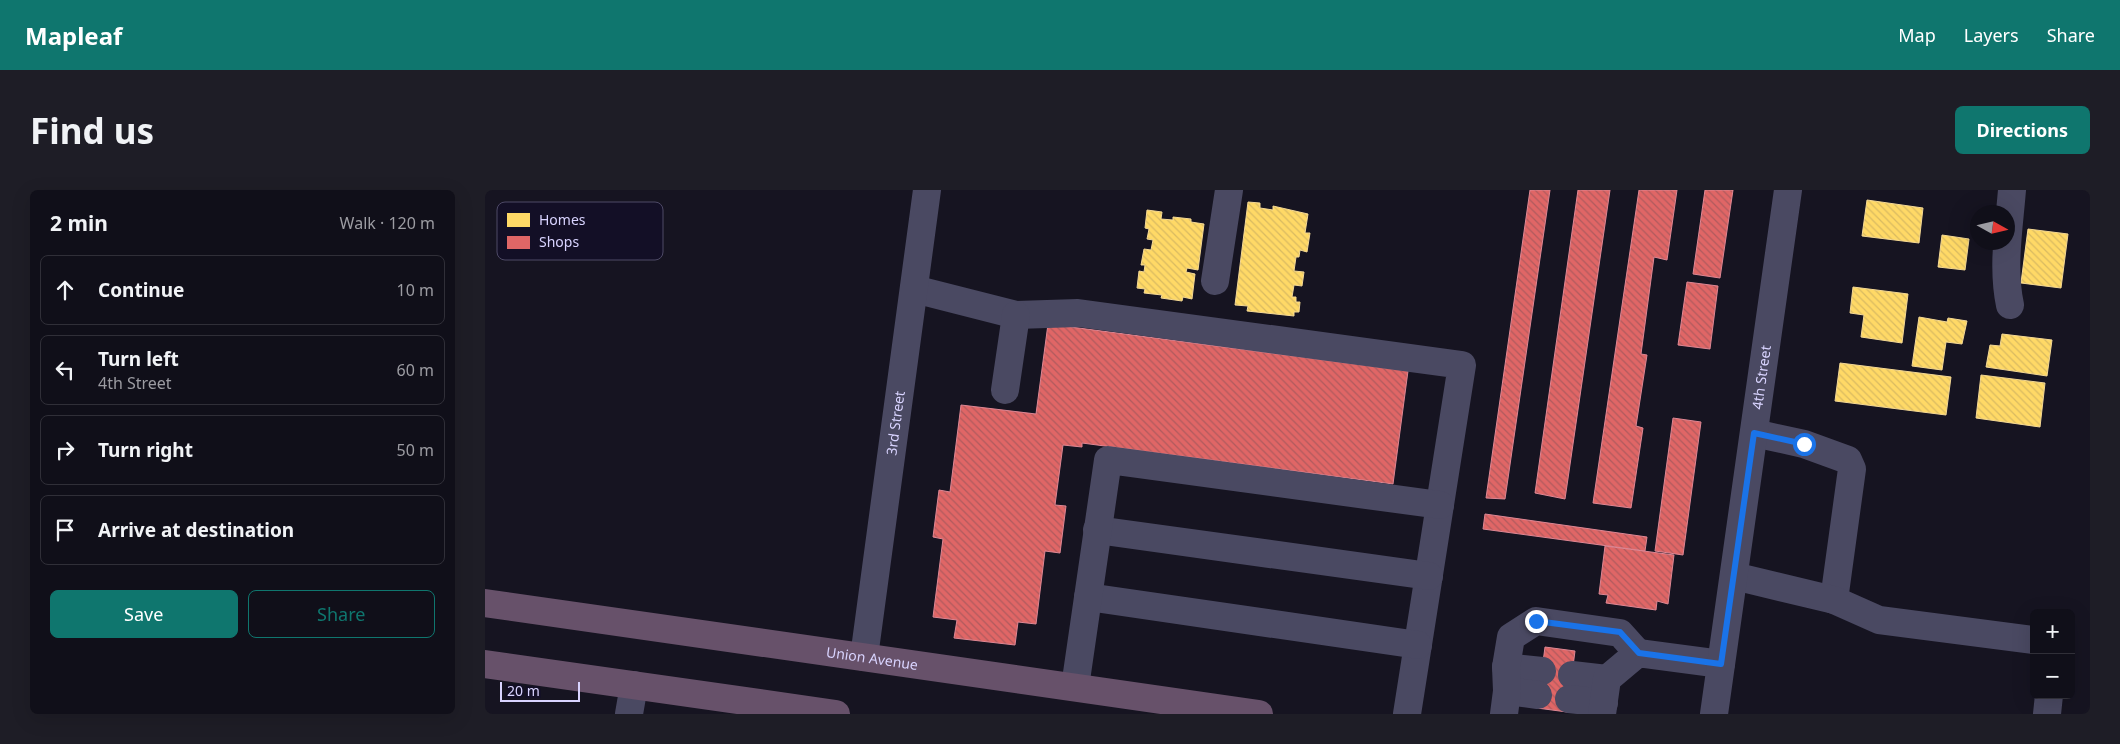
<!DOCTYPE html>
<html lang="en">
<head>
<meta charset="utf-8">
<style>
	:root { --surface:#100f19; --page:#1e1d26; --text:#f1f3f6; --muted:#9c9ca2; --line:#302f38; --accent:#0f766e }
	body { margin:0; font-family:"Noto Sans",sans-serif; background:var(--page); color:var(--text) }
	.controls { position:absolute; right:15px; bottom:15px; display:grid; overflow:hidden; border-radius:8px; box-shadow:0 5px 20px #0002 }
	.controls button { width:45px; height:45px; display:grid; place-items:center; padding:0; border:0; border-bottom:1px solid var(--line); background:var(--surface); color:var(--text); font:25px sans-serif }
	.compass { position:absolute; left:1485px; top:15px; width:45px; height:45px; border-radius:50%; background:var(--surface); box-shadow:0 5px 20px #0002; rotate:98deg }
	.scale { position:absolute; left:15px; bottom:12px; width:80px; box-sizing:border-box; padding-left:5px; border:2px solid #d9d4ff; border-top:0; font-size:14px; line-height:18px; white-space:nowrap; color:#d9d4ff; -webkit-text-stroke:4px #130f26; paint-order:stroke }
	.stop { position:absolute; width:15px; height:15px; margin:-11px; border:4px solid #1a73e8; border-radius:50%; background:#fff }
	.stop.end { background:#1a73e8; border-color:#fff; box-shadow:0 1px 5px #0008 }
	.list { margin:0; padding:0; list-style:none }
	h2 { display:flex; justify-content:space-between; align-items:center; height:65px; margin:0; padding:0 20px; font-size:21px }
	h2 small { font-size:16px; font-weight:400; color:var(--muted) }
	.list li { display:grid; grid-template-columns:32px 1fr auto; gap:15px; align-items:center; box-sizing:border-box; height:70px; margin:0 10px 10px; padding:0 10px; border:1px solid var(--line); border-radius:8px }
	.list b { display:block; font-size:19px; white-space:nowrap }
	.list p { margin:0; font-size:16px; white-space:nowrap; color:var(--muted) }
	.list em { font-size:16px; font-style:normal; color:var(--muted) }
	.actions { display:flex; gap:10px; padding:15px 20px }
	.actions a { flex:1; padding:11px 0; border:1px solid var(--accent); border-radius:8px; text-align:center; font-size:18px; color:var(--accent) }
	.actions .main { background:var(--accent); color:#fff }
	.icon { flex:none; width:28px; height:28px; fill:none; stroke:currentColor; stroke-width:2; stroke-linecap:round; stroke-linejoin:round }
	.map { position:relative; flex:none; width:1605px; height:524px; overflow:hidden; border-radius:8px }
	header { display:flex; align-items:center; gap:30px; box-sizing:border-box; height:70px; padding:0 25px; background:var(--accent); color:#fff }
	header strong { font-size:24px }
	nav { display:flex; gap:28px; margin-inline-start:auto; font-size:18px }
	.intro { display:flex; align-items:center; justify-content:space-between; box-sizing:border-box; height:120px; padding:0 30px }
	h1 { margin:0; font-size:35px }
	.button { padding:12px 22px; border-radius:8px; background:var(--accent); color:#fff; font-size:18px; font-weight:700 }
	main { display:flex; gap:30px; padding:0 30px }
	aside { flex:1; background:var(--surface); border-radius:8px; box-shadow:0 5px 20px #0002 }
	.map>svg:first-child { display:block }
	.homes { fill:url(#homes-back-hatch); stroke:#f4d894 }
	.shops { fill:url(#shops-back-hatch); stroke:#de8794 }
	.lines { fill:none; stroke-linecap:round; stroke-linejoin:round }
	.minor { stroke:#4a4962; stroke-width:28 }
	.highway { stroke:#67516a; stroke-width:28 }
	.route { stroke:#1a73e8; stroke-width:6 }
	.labels { text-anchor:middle; stroke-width:5; stroke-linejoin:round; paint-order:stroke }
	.street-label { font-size:14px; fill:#d9d4ff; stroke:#130f26 }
	.key { fill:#130f26; stroke:#4e4a67; stroke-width:1 }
	.key-label { font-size:14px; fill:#d9d4ff }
</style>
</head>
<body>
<header>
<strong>Mapleaf</strong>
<nav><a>Map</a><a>Layers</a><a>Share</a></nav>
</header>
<div class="intro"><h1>Find us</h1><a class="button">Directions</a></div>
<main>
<aside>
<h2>2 min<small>Walk · 120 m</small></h2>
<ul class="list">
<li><svg class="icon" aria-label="ahead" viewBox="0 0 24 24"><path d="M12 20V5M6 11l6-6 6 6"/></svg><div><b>Continue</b></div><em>10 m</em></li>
<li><svg class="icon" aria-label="left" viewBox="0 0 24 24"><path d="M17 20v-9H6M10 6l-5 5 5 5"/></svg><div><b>Turn left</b><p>4th Street</p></div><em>60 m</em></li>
<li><svg class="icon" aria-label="right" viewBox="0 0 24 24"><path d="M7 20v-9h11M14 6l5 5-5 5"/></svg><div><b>Turn right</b></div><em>50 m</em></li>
<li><svg class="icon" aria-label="arrive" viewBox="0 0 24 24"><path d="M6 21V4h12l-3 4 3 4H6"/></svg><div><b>Arrive at destination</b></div></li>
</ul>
<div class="actions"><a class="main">Save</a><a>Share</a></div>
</aside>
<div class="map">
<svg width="1605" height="524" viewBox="0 0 1605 524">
	<defs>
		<pattern id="homes-back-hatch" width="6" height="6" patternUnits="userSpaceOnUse" patternTransform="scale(1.25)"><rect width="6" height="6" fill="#ffd966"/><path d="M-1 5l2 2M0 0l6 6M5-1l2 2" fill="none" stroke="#d9ba61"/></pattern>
		<pattern id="shops-back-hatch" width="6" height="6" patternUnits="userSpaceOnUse" patternTransform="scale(1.25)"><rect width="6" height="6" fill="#e06666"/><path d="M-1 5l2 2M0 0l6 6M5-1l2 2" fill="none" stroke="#b05b5e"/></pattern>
	</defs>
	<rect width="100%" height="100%" fill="#161421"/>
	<g class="homes">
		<polygon points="1382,10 1438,18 1434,53 1377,46"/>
		<polygon points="763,12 775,13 775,18 788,20 788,16 823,24 820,43 825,43 822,62 815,60 814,67 811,67 809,81 819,82 817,96 809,95 807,107 811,107 811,112 815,112 814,122 809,122 809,126 762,121 763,116 750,115"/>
		<polygon points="662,20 677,22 676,29 688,30 688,27 706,29 706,32 719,34 713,80 702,78 701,82 710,84 707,109 698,107 697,111 676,108 677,105 659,103 660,99 652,98 654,81 659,82 660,75 656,75 659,59 666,60 668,50 662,49 664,39 660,38"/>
		<polygon points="1543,39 1583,44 1576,98 1536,93"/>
		<polygon points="1457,45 1484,49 1480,80 1453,77"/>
		<polygon points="1368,97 1423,104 1417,153 1376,147 1379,125 1365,123"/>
		<polygon points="1434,127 1462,132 1463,128 1482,131 1477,154 1461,152 1457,180 1427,176"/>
		<polygon points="1517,144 1567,150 1562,186 1501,177 1505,155 1515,156"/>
		<polygon points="1355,173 1466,187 1461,225 1350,211"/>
		<polygon points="1496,185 1560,193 1555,237 1491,228"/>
	</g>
	<g class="shops">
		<polygon points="1045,0 1065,0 1020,309 1001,308"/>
		<polygon points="1093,0 1125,0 1080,309 1050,303"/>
		<polygon points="1154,0 1192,0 1182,70 1169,67 1156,164 1162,165 1151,236 1158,238 1146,318 1108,313"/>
		<polygon points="1220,0 1248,0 1235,88 1208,84"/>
		<polygon points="1202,92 1233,96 1225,159 1193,155"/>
		<polygon points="563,134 923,181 908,294 597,253 597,257 578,255 570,315 581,316 575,363 560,361 551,434 533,432 530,455 469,448 472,430 448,427 458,349 448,347 454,300 465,302 476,215 551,224"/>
		<polygon points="1188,228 1216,232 1198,365 1170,361"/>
		<polygon points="1000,324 1162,347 1160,361 998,339"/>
		<polygon points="1120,356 1189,365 1183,414 1172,411 1171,420 1121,413 1123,405 1114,404"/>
		<polygon points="1060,457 1090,461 1082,522 1052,518"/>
	</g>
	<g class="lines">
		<g class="minor">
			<polyline points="730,91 744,0"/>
			<polyline points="429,99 531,125 593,123 977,175 922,524"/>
			<path d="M1525,115c-8,-38 -1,-77 2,-115"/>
			<polyline points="520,200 531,125"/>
			<polyline points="1269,243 1319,254 1363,270 1367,279 1349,410"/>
			<polyline points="612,340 944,386"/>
			<polyline points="1249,386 1349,410 1394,430 1549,450"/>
			<polyline points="603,407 933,455"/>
			<path id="s1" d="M379,467l63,-467"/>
			<polyline points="1021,477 1057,481"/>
			<polyline points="1087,485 1122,489"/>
			<polyline points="590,497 623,270 955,315"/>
			<polyline points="1022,501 1053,505"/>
			<polyline points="1084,509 1119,513"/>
			<polyline points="144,524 149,495"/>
			<polyline points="1019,524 1022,501 1021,477 1026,447 1051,431 1135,443 1153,463"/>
			<polyline points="1117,524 1122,489 1153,463 1236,474"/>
			<path id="s2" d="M1229,524l74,-524"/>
			<polyline points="1562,524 1564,505"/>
		</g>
		<g class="highway">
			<path id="s3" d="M0,413l774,111"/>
			<polyline points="0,474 351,524"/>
		</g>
	</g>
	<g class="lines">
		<polyline class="route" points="1051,431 1135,442 1154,463 1236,474 1269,243 1319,254"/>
	</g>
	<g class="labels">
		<g class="street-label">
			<text dy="5" stroke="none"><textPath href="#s2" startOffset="340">4th Street</textPath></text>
			<text dy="5" stroke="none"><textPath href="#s1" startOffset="236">3rd Street</textPath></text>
			<text dy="5" stroke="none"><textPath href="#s3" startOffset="391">Union Avenue</textPath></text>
		</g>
	</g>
	<rect x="12" y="12" width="166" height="58" rx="8" class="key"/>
	<rect x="22" y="23" width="23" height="14" fill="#ffd966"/>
	<rect x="22" y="46" width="23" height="13" fill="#e06666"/>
	<g class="key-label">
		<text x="54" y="35">Homes</text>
		<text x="54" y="57">Shops</text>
	</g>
</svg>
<div class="controls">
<button>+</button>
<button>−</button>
</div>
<svg class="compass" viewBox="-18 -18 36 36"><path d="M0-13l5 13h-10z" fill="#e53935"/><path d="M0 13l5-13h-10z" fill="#9c9ca2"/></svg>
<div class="scale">20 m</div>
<div class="stop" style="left:1319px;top:254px"></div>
<div class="stop end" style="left:1051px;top:431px"></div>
</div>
</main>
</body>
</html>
